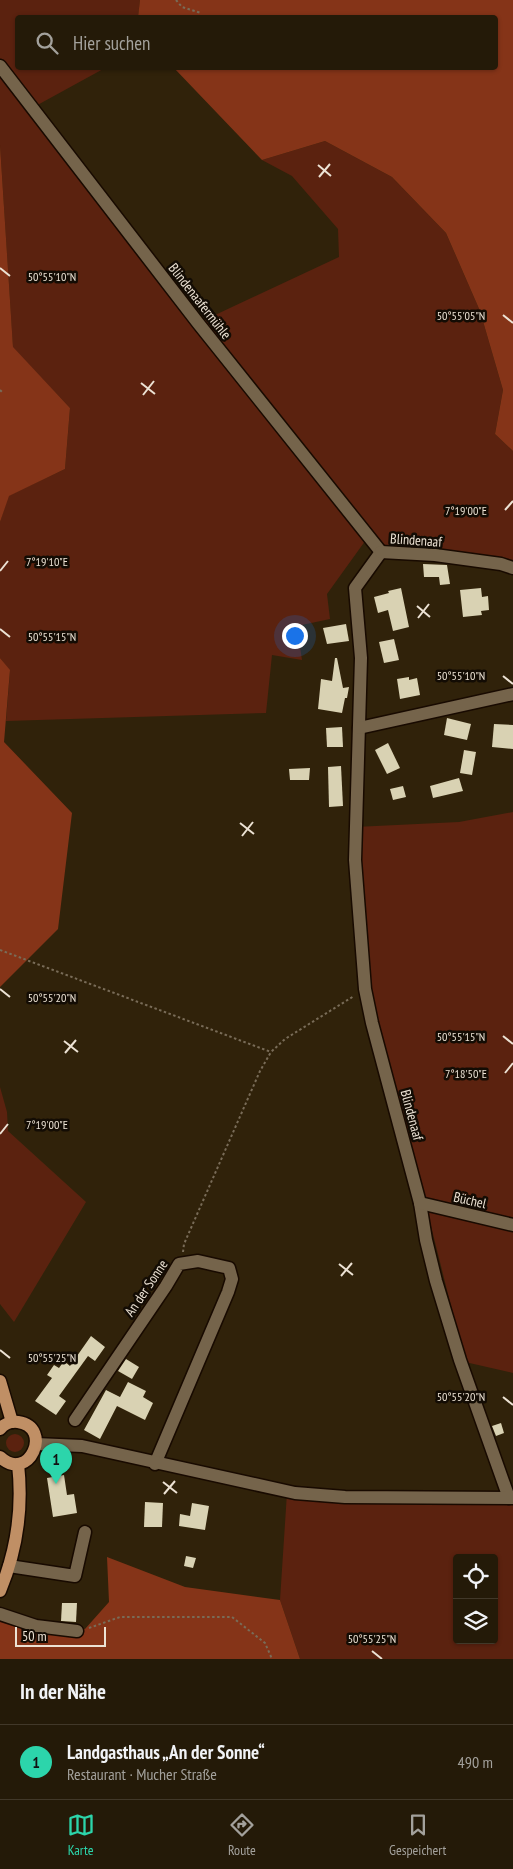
<!DOCTYPE html>
<html lang="de">
<head>
<meta charset="utf-8">
<style>
	:root { --surface:#241a08; --page:#2c2312; --text:#f1f3f6; --muted:#a3a19c; --line:#413829; --accent:#2cd5ab }
	body { margin:0; font-family:"PT Sans Narrow",sans-serif; background:var(--page); color:var(--text) }
	.controls { position:absolute; right:15px; bottom:15px; display:grid; overflow:hidden; border-radius:5px; box-shadow:0 1px 4px #0004 }
	.controls button { width:45px; height:45px; display:grid; place-items:center; padding:0; border:0; border-bottom:1px solid var(--line); background:var(--surface); color:var(--text); font:25px sans-serif }
	.scale { position:absolute; left:15px; bottom:12px; width:91px; box-sizing:border-box; padding-left:5px; border:2px solid #ece2d4; border-top:0; font-size:14px; line-height:18px; white-space:nowrap; color:#ece2d4; -webkit-text-stroke:4px #130c04; paint-order:stroke }
	.you { position:absolute; left:294px; top:635px; width:18px; height:18px; margin:-12px; border:4px solid #fff; border-radius:50%; background:#1a73e8; box-shadow:0 0 0 8px #1a73e833 }
	.badge { display:grid; place-items:center; width:32px; height:32px; border-radius:50%; background:var(--accent); color:#111; font-size:16px; font-weight:700 }
	.pin { position:absolute; translate:-50% -41px; filter:drop-shadow(0 1px 2px #0008) }
	.pin::after { content:''; position:absolute; top:26px; width:18px; height:15px; background:inherit; clip-path:polygon(0 0,100% 0,50% 100%) }
	.list { margin:0; padding:0; list-style:none }
	h2 { display:flex; justify-content:space-between; align-items:center; height:65px; margin:0; padding:0 20px; font-size:21px }
	h2 small { font-size:16px; font-weight:400; color:var(--muted) }
	.list li { display:grid; grid-template-columns:32px 1fr auto; gap:15px; align-items:center; box-sizing:border-box; height:75px; padding:0 20px; border-top:1px solid var(--line) }
	.list b { display:block; font-size:19px; white-space:nowrap }
	.list p { margin:0; font-size:16px; white-space:nowrap; color:var(--muted) }
	.list em { font-size:16px; font-style:normal; color:var(--muted) }
	.icon { flex:none; width:28px; height:28px; fill:none; stroke:currentColor; stroke-width:2; stroke-linecap:round; stroke-linejoin:round }
	.map { position:relative; flex:none; width:513px; height:1659px; overflow:hidden }
	.search { position:absolute; background:var(--surface); box-shadow:0 1px 4px #0004; left:15px; right:15px; top:15px; height:55px; display:flex; align-items:center; gap:12px; box-sizing:border-box; padding:0 18px; border-radius:5px; color:var(--muted); font-size:19px }
	.sheet { height:140px; background:var(--surface) }
	nav { display:flex; justify-content:space-around; align-items:center; box-sizing:border-box; height:70px; border-top:1px solid var(--line); background:var(--surface); font-size:14px; color:var(--muted) }
	nav a { display:grid; justify-items:center; gap:2px }
	nav .on { color:var(--accent) }
	.map>svg:first-child { display:block }
	.green { fill:#5b220f; fill-rule:evenodd }
	.forest { fill:#853418 }
	.building { fill:#d9d2b3 }
	.lines { fill:none; stroke-linecap:round; stroke-linejoin:round }
	.minor-casing { stroke:#180a00; stroke-width:15 }
	.major-casing { stroke:#180a00; stroke-width:15 }
	.path { stroke:#796c58; stroke-width:2; stroke-dasharray:2.5 2.5; stroke-linecap:butt }
	.minor { stroke:#75644b; stroke-width:12 }
	.major { stroke:#c08f65; stroke-width:12 }
	.ticks { fill:none; stroke:#ece2d4; stroke-width:2 }
	.labels { text-anchor:middle; stroke-width:5; stroke-linejoin:round; paint-order:stroke }
	.street-label { font-size:14px; fill:#ece2d4; stroke:#130c04 }
	.ticks-label { font-size:12px; text-anchor:middle; fill:#ece2d4; stroke:#130c04; stroke-width:5; stroke-linejoin:round; paint-order:stroke }
</style>
</head>
<body>
<div class="map">
<svg width="513" height="1659" viewBox="0 0 513 1659">
	<rect width="100%" height="100%" fill="#30220a"/>
	<g class="green">
		<polygon points="0,0 140,0 138,17 18,18 18,68 105,68 32,108 198,323 339,257 338,229 292,176 262,160 325,141 392,177 446,233 480,311 503,390 495,434 513,451 513,568 381,552 368,537 327,594 330,619 297,626 302,660 272,655 266,713 6,721 10,671 0,658 0,522 8,496 65,469 70,408 13,348 0,145"/>
		<polygon points="513,812 513,1221 425,1199 372,1023 355,827 459,822"/>
		<polygon points="0,1087 7,1112 8,1131 86,1202 14,1322 0,1304"/>
		<polygon points="426,1206 513,1231 513,1373 465,1362"/>
		<circle cx="15" cy="1443" r="9"/>
		<path d="M287,1493l226,5v161h-213l-20,-59zM457,1558h37v82h-37z"/>
	</g>
	<g class="forest">
		<polygon points="140,0 513,0 513,451 495,434 503,390 480,311 446,233 392,177 325,141 262,160 174,68 496,68 496,18 138,17"/>
		<polygon points="0,145 13,347 70,408 65,469 9,496 0,522"/>
		<polygon points="0,658 10,670 4,742 72,813 58,929 0,987"/>
		<polygon points="107,1557 185,1587 280,1600 300,1659 0,1659 0,1612 85,1629 109,1602"/>
	</g>
	<g class="building">
		<polygon points="423,564 447,565 450,584 440,585 439,577 424,577"/>
		<polygon points="401,588 409,627 393,631 388,610 378,613 374,597 389,593 388,591"/>
		<polygon points="481,588 482,597 488,596 489,610 481,611 482,615 463,617 460,590"/>
		<polygon points="346,624 349,641 327,644 323,628"/>
		<polygon points="394,639 399,660 384,663 379,642"/>
		<polygon points="335,658 337,658 343,688 349,687 347,698 345,698 342,713 318,709 321,679 332,681"/>
		<polygon points="409,677 409,680 417,678 420,695 400,699 397,679"/>
		<polygon points="447,718 471,724 467,740 444,735"/>
		<polygon points="494,724 513,725 513,749 492,747"/>
		<polygon points="342,727 343,747 327,747 326,728"/>
		<polygon points="388,743 400,768 387,774 375,750"/>
		<polygon points="464,750 476,752 472,775 460,773"/>
		<polygon points="341,766 343,806 329,807 328,767"/>
		<polygon points="310,768 309,780 290,780 289,769"/>
		<polygon points="459,778 463,791 433,798 430,786"/>
		<polygon points="403,786 406,797 393,800 390,789"/>
		<polygon points="91,1336 105,1347 95,1361 88,1356 59,1396 66,1401 56,1415 35,1401 52,1378 47,1375 54,1365 59,1368 64,1361 70,1366"/>
		<polygon points="126,1359 139,1367 132,1379 118,1371"/>
		<polygon points="128,1382 146,1391 143,1397 153,1403 145,1420 117,1406 100,1439 84,1430 106,1390 120,1397"/>
		<polygon points="501,1423 504,1433 496,1436 492,1426"/>
		<polygon points="64,1475 67,1495 74,1494 77,1513 53,1517 47,1478"/>
		<polygon points="145,1502 163,1503 162,1527 144,1527"/>
		<polygon points="192,1503 209,1506 205,1530 179,1526 180,1514 190,1516"/>
		<polygon points="186,1556 196,1558 193,1568 184,1566"/>
		<polygon points="62,1603 77,1603 76,1622 61,1621"/>
	</g>
	<g class="lines">
		<defs>
			<g id="minor">
				<polyline points="0,66 198,323 381,552"/>
				<polyline points="381,552 355,588 361,658 355,860 365,989 372,1023 420,1203 426,1240 436,1281 460,1360 509,1498"/>
				<polyline points="381,552 435,555 501,564 513,568"/>
				<polyline points="359,728 513,694"/>
				<polyline points="420,1203 513,1225"/>
				<polyline points="75,1420 166,1286 179,1264 198,1261 229,1268 232,1279 228,1292 155,1464"/>
				<polyline points="36,1444 82,1446 295,1493 345,1497 513,1498"/>
				<polyline points="9,1566 75,1576 85,1532"/>
				<polyline points="0,1614 36,1626 77,1631"/>
			</g>
			<g id="major">
				<polyline points="0,1381 12,1422"/>
				<path d="M0,1429c4,-5 11,-8 18,-7 36,5 11,62 -18,35"/>
				<path d="M0,1591c17,-41 23,-83 18,-127"/>
			</g>
		</defs>
		<use href="#minor" class="minor-casing"/>
		<use href="#major" class="major-casing"/>
		<g class="path">
			<polyline points="176,0 182,7 201,13"/>
			<polyline points="0,390 2,392"/>
			<polyline points="0,950 271,1052"/>
			<polyline points="183,1252 184,1244 260,1071 271,1052 285,1039 354,996"/>
			<polyline points="89,1628 120,1617 232,1617 265,1643 272,1659"/>
		</g>
		<use href="#minor" class="minor"/>
		<use href="#major" class="major"/>
	</g>
	<path class="ticks" d="M318,165l13,11M319,177l11,-13M0,268l10,8M503,315l10,8M141,383l14,11M143,395l11,-14M505,510l8,-9M0,571l8,-10M417,606l13,11M418,618l11,-14M0,629l10,8M503,676l10,8M240,823l14,11M242,836l11,-14M0,989l10,8M503,1036l10,8M64,1041l14,11M65,1053l11,-13M505,1073l8,-10M0,1134l8,-10M339,1264l14,11M341,1276l11,-13M0,1350l10,8M503,1397l10,8M163,1482l14,11M164,1494l11,-13M372,1651l10,8"/>
	<g class="labels">
		<g class="street-label">
			<text transform="translate(200 301) rotate(52)" y="5">Blindenaafermühle</text>
			<text transform="translate(416 540) rotate(4)" y="5">Blindenaaf</text>
			<text transform="translate(412 1115) rotate(75)" y="5">Blindenaaf</text>
			<text transform="translate(470 1200) rotate(13)" y="5">Büchel</text>
			<text transform="translate(146 1288) rotate(-56)" y="5">An der Sonne</text>
		</g>
	</g>
	<g class="ticks-label">
		<text x="52" y="281">50°55'10"N</text>
		<text x="461" y="320">50°55'05"N</text>
		<text x="466" y="515">7°19'00"E</text>
		<text x="47" y="566">7°19'10"E</text>
		<text x="52" y="641">50°55'15"N</text>
		<text x="461" y="680">50°55'10"N</text>
		<text x="52" y="1002">50°55'20"N</text>
		<text x="461" y="1041">50°55'15"N</text>
		<text x="466" y="1078">7°18'50"E</text>
		<text x="47" y="1129">7°19'00"E</text>
		<text x="52" y="1362">50°55'25"N</text>
		<text x="461" y="1401">50°55'20"N</text>
		<text x="372" y="1643">50°55'25"N</text>
	</g>
</svg>
<div class="controls">
<button><svg class="icon" aria-label="locate" viewBox="0 0 24 24"><circle cx="12" cy="12" r="6"/><path d="M12 2v4M12 18v4M2 12h4M18 12h4"/></svg></button>
<button><svg class="icon" aria-label="layers" viewBox="0 0 24 24"><path d="M12 4l9 5-9 5-9-5zM3 14l9 5 9-5"/></svg></button>
</div>
<div class="scale">50 m</div>
<div class="you"></div>
<div class="pin badge" style="left:56px;top:1484px">1</div>
<div class="search"><svg class="icon" aria-label="search" viewBox="0 0 24 24"><circle cx="10" cy="10" r="6"/><path d="M15 15l6 6"/></svg>Hier suchen</div>
</div>
<section class="sheet">
<h2>In der Nähe<small></small></h2>
<ul class="list">
<li><span class="badge">1</span><div><b>Landgasthaus „An der Sonne“</b><p>Restaurant · Mucher Straße</p></div><em>490 m</em></li>
</ul>
</section>
<nav>
<a class="on"><svg class="icon" aria-label="map" viewBox="0 0 24 24"><path d="M3 6l6-2 6 2 6-2v14l-6 2-6-2-6 2zM9 4v14M15 6v14"/></svg>Karte</a>
<a><svg class="icon" aria-label="directions" viewBox="0 0 24 24"><path d="M12 3l9 9-9 9-9-9zM9 14v-3h6M13 9l2 2-2 2"/></svg>Route</a>
<a><svg class="icon" aria-label="saved" viewBox="0 0 24 24"><path d="M7 4h10v16l-5-4-5 4z"/></svg>Gespeichert</a>
</nav>
</body>
</html>
